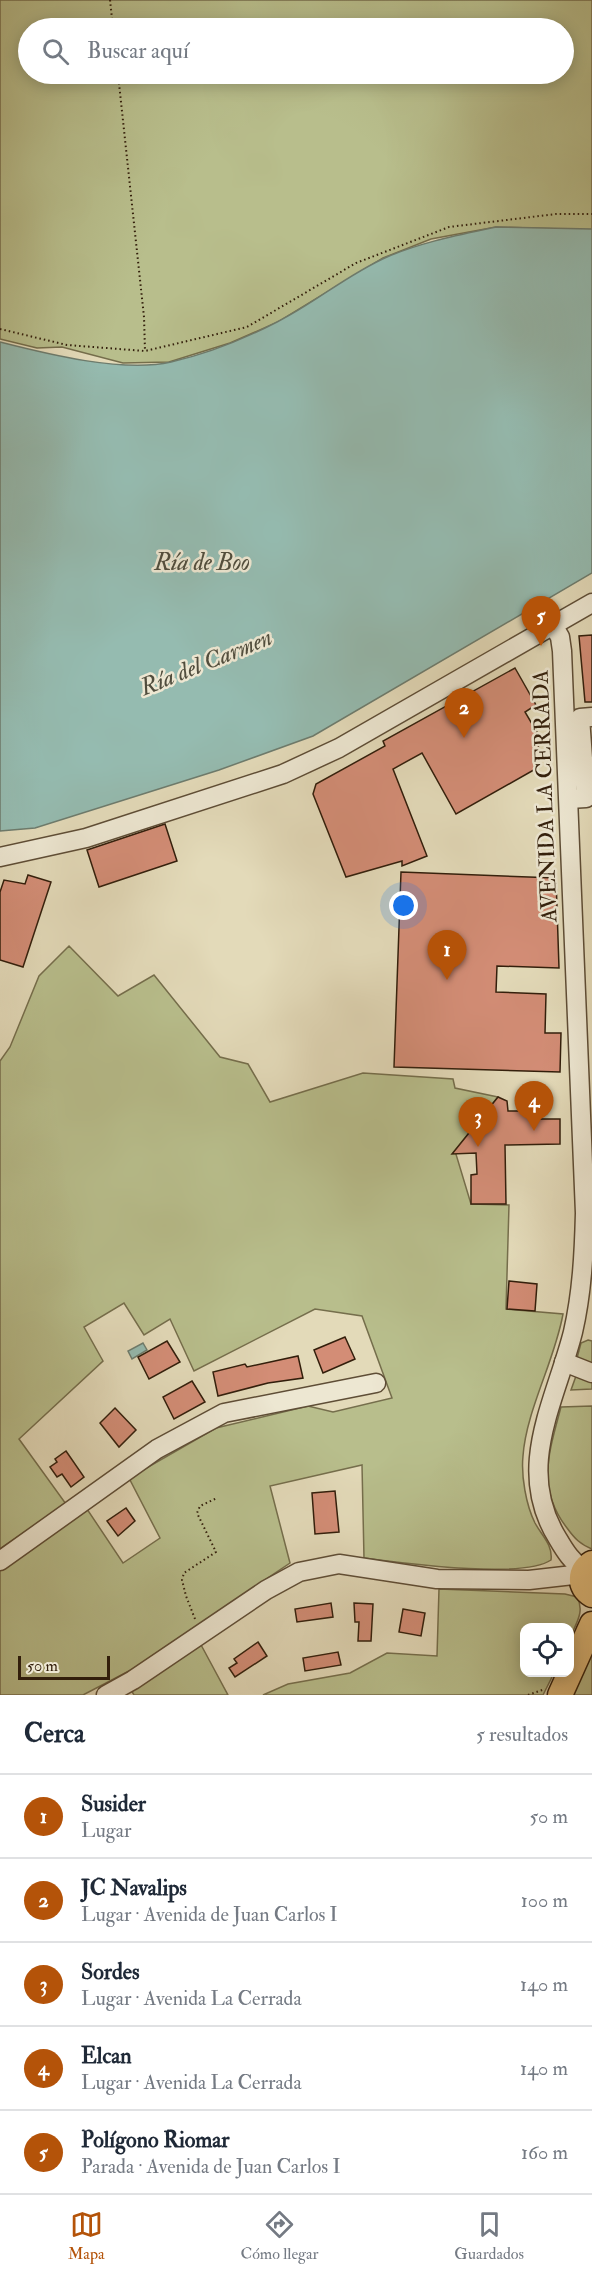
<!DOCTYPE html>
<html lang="es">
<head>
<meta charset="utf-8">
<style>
	:root { --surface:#fff; --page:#f2f2f3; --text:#1f2937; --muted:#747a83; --line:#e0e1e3; --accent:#b45309 }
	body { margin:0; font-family:"IM FELL Double Pica",serif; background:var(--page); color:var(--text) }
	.controls { position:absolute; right:18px; bottom:18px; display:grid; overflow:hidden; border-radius:12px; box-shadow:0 3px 15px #0003 }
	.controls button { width:54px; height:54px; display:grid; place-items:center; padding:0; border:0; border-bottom:2px solid var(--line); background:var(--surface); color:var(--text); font:30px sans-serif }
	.scale { position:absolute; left:18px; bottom:15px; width:92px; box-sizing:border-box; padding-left:6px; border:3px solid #321e0b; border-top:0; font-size:16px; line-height:21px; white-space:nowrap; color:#321e0b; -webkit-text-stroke:4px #ede7d2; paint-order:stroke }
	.you { position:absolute; left:404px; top:906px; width:21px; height:21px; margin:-15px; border:4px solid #fff; border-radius:50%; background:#1a73e8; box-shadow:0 0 0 9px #1a73e833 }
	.badge { display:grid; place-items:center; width:39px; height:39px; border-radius:50%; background:var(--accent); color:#fff; font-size:20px; font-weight:700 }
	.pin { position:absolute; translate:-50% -50px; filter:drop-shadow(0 2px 3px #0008) }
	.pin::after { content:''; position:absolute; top:32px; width:21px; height:18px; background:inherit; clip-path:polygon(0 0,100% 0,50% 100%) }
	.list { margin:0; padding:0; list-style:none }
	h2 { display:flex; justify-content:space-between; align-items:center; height:78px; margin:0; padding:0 24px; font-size:26px }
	h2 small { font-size:20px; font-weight:400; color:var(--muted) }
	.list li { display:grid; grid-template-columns:39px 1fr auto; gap:18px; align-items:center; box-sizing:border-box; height:84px; padding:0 24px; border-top:2px solid var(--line) }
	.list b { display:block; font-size:22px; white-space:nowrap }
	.list p { margin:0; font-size:20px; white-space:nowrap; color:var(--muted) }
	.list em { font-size:20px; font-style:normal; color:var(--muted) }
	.icon { flex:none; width:33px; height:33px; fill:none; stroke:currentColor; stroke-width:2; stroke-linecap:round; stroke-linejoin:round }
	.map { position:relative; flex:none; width:592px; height:1695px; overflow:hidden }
	.search { position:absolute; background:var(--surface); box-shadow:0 3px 15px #0003; left:18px; right:18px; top:18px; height:66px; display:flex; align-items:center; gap:15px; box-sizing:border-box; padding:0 21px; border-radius:33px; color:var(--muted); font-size:22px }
	.sheet { height:498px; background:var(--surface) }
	nav { display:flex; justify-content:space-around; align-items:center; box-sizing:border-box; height:84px; border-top:2px solid var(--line); background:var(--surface); font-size:16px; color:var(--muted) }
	nav a { display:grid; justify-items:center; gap:3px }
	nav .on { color:var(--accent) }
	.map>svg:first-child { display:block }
	.green { fill:#b8be8c; stroke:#756e4c; stroke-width:1.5; fill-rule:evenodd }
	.water { fill:#95bbb0; stroke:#6d7c6e; stroke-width:1.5 }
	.building { fill:#d38d76; stroke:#321e0b; stroke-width:1.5 }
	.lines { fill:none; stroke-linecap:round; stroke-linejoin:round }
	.minor-casing { stroke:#5e4d36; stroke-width:21 }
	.major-casing { stroke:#321e0b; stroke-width:27 }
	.path { stroke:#321e0b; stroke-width:2; stroke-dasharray:1.5 3; stroke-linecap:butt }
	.minor { stroke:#ede7d2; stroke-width:18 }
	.major { stroke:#e2bd7c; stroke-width:24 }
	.labels { text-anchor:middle; stroke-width:5; stroke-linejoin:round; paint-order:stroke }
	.street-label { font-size:22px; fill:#321e0b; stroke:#ede7d2 }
	.water-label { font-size:24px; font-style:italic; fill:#504d3d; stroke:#ede7d2 }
</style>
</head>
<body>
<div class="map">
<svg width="592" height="1695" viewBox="0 0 592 1695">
	<rect width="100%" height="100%" fill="#e3dab9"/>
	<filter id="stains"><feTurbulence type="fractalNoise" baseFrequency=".00333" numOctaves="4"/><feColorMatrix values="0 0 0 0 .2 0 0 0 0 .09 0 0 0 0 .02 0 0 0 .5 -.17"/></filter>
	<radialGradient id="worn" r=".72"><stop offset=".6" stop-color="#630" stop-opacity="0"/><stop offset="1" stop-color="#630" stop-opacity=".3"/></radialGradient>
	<g class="green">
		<path d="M0,0h592v230l-96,-3 -65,12 -48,19 -105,64 -48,21 -61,19 -46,1 -61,-16 -25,1 -37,-9zM28,28h536v46h-536z"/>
		<path d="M69,946l49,50 36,-21 66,82 28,7 22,38 93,-29 90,6 2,9 43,9 -43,54 16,53 38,1 -3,104 57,5c-8,46 -37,97 -40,142 -2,20 3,49 12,67 7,13 18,22 16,37 -28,19 -150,3 -187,-2l-2,-93 -92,21 20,77 -159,107 -48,25h-83v-125l87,-61 36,54 37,-25 -31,-60 87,-50 92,-22 25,6 59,-14 -30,-82 -47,-7 -121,62 -24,-52 -26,16 -20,-32 -40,24 19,34 -84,78 47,65 -66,45v-488l10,-14 29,-71z"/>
		<polygon points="588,1340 592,1341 592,1368 577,1358 581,1343"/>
		<polygon points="576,1376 592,1376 592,1389 571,1390"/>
		<path d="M592,1406v143c-12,-5 -17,-10 -25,-21 -31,-40 -18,-76 -6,-121z"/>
		<path d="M439,1589l126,5 12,3c8,15 -1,26 -7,41v-10h-46v44l30,1 -11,22h-280l25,-11 62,-11 37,-20 50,3z"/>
		<polygon points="200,1643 228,1695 134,1695 131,1690"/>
		<polygon points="592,1644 592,1695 569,1695"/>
	</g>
	<g class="water">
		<path d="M496,227l96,2v344l-279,163 -94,34 -184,58 -35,3v-489c47,12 123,31 171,20 36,-8 73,-23 106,-40 38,-19 71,-48 110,-65 35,-15 72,-22 109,-30z"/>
		<polygon points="143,1343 147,1350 132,1359 128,1351"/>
	</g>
	<g class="building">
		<polygon points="592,635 592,702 585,702 579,636"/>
		<polygon points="515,668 536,705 525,712 538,734 539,767 456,814 422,753 393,769 427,856 402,866 402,861 346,877 313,794 316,784 385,746 383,741"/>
		<polygon points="165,824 177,861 99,887 87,850"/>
		<polygon points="401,872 556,878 559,968 497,966 496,992 546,994 545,1033 561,1033 560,1072 394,1067"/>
		<polygon points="28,875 51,882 23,967 0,960 0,892 4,880 25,884"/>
		<polygon points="498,1097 507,1101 508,1111 533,1111 533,1119 560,1119 560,1144 505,1145 506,1204 471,1204 471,1175 477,1174 476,1153 452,1154"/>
		<polygon points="509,1281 537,1284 535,1311 507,1309"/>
		<polygon points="345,1337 355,1359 323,1373 314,1350"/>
		<polygon points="167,1341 180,1362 149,1379 138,1357"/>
		<polygon points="298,1356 303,1378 268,1383 218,1396 213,1372 245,1364 247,1367"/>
		<polygon points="192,1381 205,1402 174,1419 163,1397"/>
		<polygon points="115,1408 136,1430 119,1447 100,1423"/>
		<polygon points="66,1451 84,1477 71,1487 62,1474 57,1477 50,1467 57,1462 55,1459"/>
		<polygon points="335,1491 339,1532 315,1534 312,1493"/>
		<polygon points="126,1508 135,1521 118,1536 107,1521"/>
		<polygon points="331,1603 333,1617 297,1622 295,1609"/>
		<polygon points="354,1603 373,1604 371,1641 358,1641 359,1622 355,1622"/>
		<polygon points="403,1609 425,1613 421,1636 399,1632"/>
		<polygon points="258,1642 267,1656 235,1677 229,1668 237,1663 234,1659"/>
		<polygon points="338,1652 341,1665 305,1671 303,1658"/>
	</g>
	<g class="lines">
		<defs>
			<g id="minor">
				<path d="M553,625l7,12 2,14 23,562c-1,40 -3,80 -12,119 -18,71 -59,137 -15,207 7,12 14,23 26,31"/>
				<polyline points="569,799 586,798 580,718 592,717"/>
				<polyline points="0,857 86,838 283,774 339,748 592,603"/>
				<polyline points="564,1362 592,1373"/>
				<polyline points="0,1561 157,1449 224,1413 376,1383"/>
				<polyline points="106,1695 133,1680 266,1590 299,1572 339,1564 437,1579 529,1580 582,1574"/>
			</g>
			<g id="major">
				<path d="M592,1563c-13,8 -14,24 0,32"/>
				<polyline points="560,1695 592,1624"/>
			</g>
		</defs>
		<use href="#minor" class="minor-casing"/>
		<use href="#major" class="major-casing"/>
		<g class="path">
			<polyline points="110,0 113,28"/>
			<polyline points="118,74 144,317 145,351"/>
			<polyline points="0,329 67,345 145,351 247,327 356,263 449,227 556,214 592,214"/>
			<polyline points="195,1619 186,1596 182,1580 184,1573 216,1552 197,1513 200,1506 217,1498"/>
			<polyline points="528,1695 545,1689"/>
		</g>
		<use href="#minor" class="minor"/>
		<use href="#major" class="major"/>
	</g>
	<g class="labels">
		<g class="street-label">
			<text transform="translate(544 796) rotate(-92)" y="8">AVENIDA LA CERRADA</text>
		</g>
		<g class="water-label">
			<text x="202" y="570">Ría de Boo</text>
			<text transform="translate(206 662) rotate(-22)" y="8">Ría del Carmen</text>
		</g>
	</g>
	<rect width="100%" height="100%" filter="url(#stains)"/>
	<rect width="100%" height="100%" fill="url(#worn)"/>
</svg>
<div class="controls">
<button><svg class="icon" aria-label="locate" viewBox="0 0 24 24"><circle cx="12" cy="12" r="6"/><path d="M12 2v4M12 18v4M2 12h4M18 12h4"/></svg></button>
</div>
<div class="scale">50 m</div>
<div class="you"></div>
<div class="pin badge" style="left:447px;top:980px">1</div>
<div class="pin badge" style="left:464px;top:738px">2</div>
<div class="pin badge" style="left:478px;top:1147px">3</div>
<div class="pin badge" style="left:534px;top:1131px">4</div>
<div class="pin badge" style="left:541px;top:646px">5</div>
<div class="search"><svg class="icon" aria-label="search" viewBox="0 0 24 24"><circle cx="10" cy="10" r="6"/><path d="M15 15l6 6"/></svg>Buscar aquí</div>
</div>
<section class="sheet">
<h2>Cerca<small>5 resultados</small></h2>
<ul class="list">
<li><span class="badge">1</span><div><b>Susider</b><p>Lugar</p></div><em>50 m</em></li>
<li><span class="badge">2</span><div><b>JC Navalips</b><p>Lugar · Avenida de Juan Carlos I</p></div><em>100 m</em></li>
<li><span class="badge">3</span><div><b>Sordes</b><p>Lugar · Avenida La Cerrada</p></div><em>140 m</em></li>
<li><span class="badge">4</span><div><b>Elcan</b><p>Lugar · Avenida La Cerrada</p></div><em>140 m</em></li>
<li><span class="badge">5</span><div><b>Polígono Riomar</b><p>Parada · Avenida de Juan Carlos I</p></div><em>160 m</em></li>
</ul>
</section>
<nav>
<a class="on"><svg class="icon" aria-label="map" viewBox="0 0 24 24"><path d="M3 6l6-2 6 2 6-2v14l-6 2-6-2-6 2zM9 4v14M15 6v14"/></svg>Mapa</a>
<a><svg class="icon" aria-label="directions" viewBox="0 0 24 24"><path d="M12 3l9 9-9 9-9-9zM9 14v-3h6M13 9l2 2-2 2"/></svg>Cómo llegar</a>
<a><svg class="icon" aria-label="saved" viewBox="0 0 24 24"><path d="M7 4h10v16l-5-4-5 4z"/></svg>Guardados</a>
</nav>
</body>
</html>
